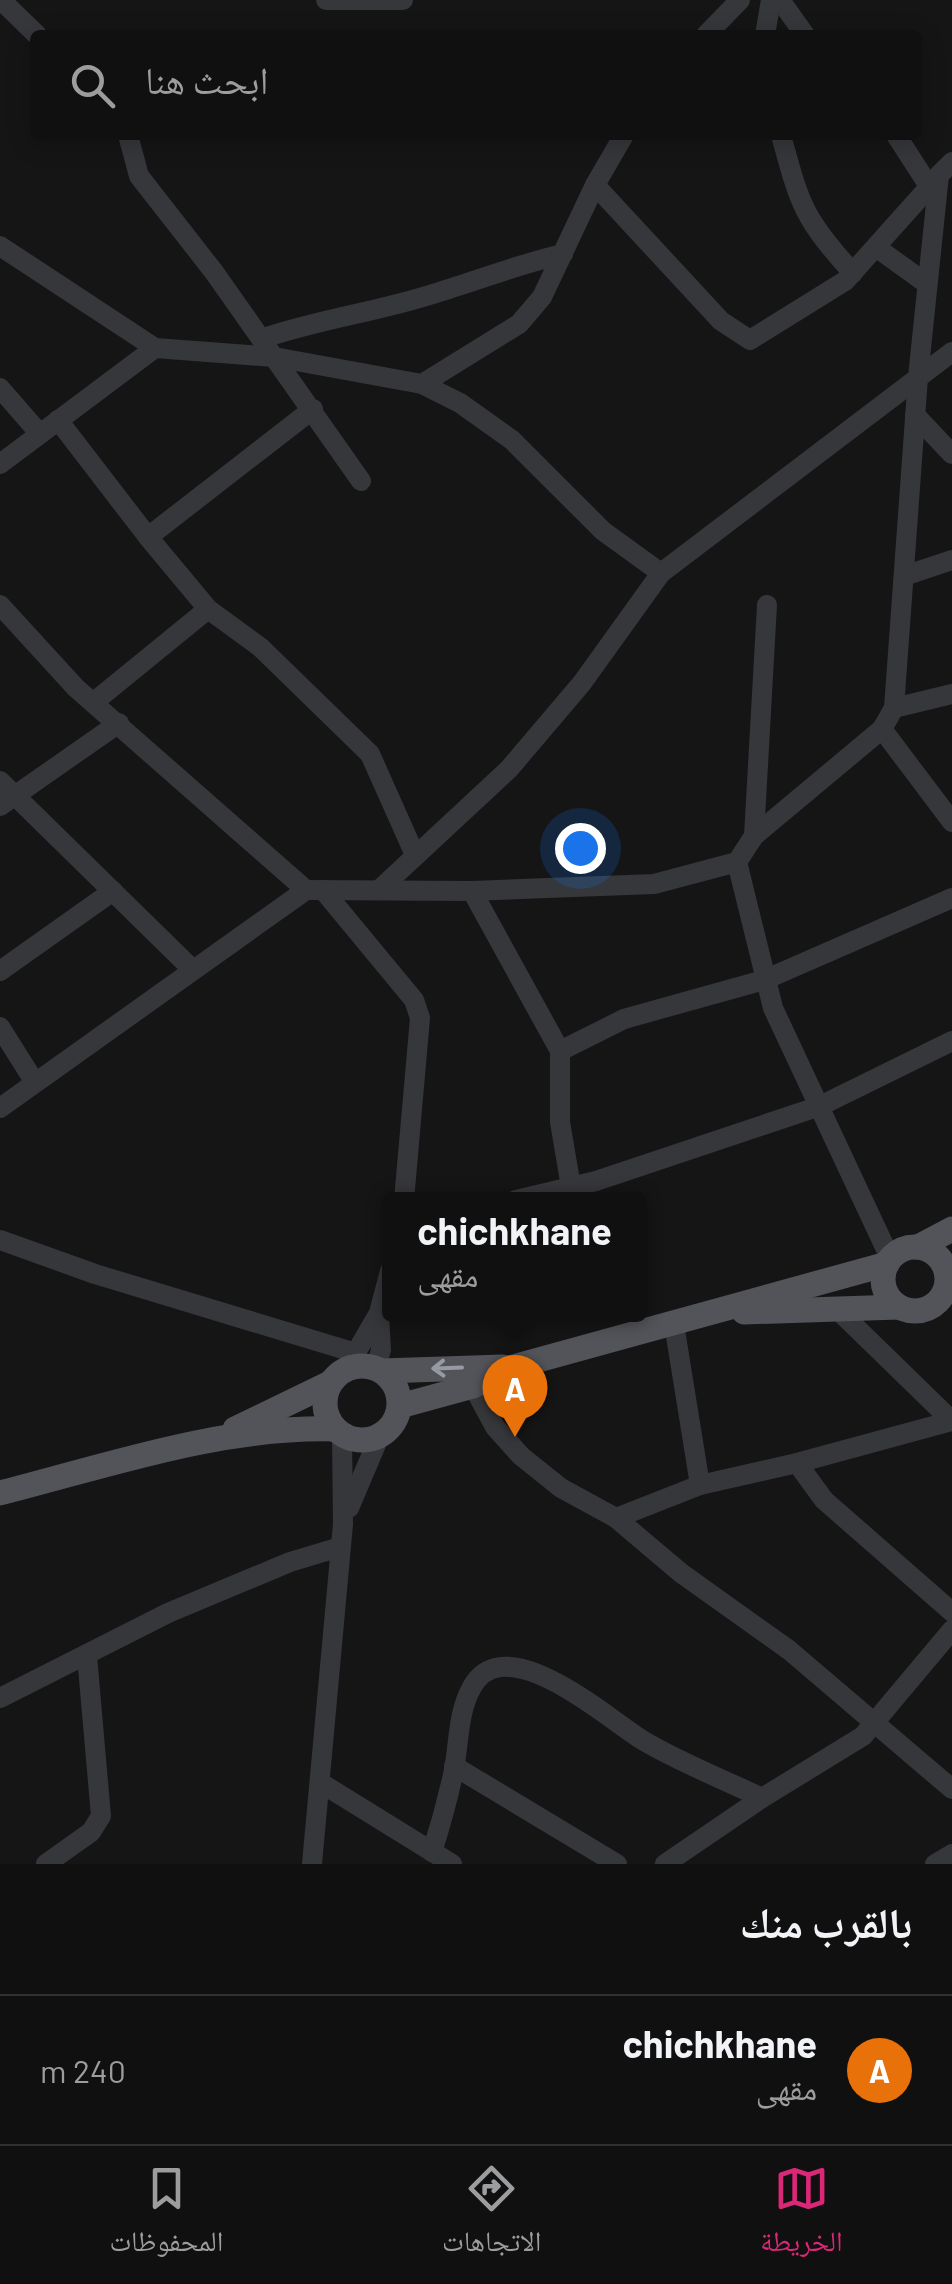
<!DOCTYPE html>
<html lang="ar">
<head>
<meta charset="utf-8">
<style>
	:root { --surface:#101010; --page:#1e1e1e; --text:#f1f3f6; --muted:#9c9d9f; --line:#303030; --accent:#db2777 }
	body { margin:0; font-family:Barlow,"Noto Naskh Arabic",sans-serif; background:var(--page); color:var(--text); direction:rtl }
	.you { position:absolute; left:580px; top:848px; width:35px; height:35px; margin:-25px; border:8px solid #fff; border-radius:50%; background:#1a73e8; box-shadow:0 0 0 15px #1a73e833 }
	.badge { display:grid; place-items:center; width:65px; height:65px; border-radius:50%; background:var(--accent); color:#fff; font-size:32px; font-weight:700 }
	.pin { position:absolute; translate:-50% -82px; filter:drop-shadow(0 2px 5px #0008) }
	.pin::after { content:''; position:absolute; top:52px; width:35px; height:30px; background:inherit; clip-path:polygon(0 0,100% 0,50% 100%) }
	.popup { position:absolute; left:382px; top:1192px; width:265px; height:130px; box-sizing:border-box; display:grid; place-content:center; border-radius:10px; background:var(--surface); filter:drop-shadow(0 2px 8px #0005); font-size:32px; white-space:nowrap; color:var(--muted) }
	.popup b { font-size:38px; color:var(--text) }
	.popup::after { content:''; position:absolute; left:50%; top:100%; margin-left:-20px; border:20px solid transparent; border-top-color:var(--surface) }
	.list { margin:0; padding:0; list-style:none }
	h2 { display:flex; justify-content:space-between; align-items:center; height:130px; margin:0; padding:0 40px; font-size:42px }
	h2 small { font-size:32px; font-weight:400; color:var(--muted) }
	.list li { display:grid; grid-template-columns:65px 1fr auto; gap:30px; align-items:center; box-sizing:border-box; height:150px; padding:0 40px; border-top:2px solid var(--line) }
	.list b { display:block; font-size:38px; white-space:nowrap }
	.list p { margin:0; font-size:32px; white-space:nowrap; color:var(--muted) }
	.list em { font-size:32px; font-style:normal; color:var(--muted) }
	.icon { flex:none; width:55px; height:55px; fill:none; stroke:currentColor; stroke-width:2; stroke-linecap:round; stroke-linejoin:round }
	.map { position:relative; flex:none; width:952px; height:1864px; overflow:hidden; direction:ltr }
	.search { position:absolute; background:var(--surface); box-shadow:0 5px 25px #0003; left:30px; right:30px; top:30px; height:110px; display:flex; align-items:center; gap:25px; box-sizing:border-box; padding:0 35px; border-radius:10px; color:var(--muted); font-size:38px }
	.sheet { height:280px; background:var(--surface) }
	nav { display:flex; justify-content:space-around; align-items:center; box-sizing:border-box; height:140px; border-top:2px solid var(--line); background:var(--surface); font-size:28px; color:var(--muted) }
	nav a { display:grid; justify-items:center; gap:5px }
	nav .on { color:var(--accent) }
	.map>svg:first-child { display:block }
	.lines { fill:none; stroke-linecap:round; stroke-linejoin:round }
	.minor { stroke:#36373b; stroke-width:20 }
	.major { stroke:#52545a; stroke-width:25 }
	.oneway { stroke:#979aa3 }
</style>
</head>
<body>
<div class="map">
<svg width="952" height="1864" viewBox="0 0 952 1864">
	<rect width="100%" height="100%" fill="#151516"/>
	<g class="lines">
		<g class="minor">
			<polyline points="1,0 37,35"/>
			<polyline points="326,0 403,0"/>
			<polyline points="780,0 805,35"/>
			<polyline points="706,35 740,0"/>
			<polyline points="765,35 771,0"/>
			<polyline points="128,135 139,176 214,272 361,481"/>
			<path d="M781,135c19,70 22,83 72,138"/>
			<polyline points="896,135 929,186"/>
			<polyline points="595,185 624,135"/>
			<polyline points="0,246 155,348 274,357 422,384 460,403 512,440 603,531 661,573 952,352"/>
			<polyline points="877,248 927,284"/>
			<path d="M261,339c58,-20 117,-27 175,-46 43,-13 83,-29 127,-39"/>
			<polyline points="422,384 519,324 542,297 595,185 721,321 750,340 845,281 939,176"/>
			<polyline points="0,388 40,434"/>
			<polyline points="915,415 952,454"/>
			<polyline points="58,420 148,537 313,409"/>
			<polyline points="0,464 155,348"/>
			<polyline points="148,537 208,609 260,647 370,754 415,855"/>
			<polyline points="904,576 952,560"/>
			<polyline points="0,605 76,688 306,890 0,1108"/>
			<polyline points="94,702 208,609"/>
			<polyline points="894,708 952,694"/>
			<polyline points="882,729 952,822"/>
			<polyline points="0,781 193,970"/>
			<polyline points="0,806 119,723"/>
			<polyline points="754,836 767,605"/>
			<polyline points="737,862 773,1008 890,1258"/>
			<polyline points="380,889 509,769 582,683 661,573"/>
			<polyline points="306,890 472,891 654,884 737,862 754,836 882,729 894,708 918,377 939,175 952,162"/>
			<polyline points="323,890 414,1000 420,1018 404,1200"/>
			<polyline points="472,891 560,1051 560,1122 571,1187"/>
			<polyline points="0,971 113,891"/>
			<polyline points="0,1027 34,1081"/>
			<polyline points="560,1051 624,1019 764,980 952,898"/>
			<polyline points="516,1200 596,1181 820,1106 952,1041"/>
			<polyline points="0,1240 95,1274 356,1353"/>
			<polyline points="839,1311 952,1421"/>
			<polyline points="376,1367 381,1350 379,1315"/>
			<polyline points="347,1368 379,1313 390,1271"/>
			<polyline points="473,1386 495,1427 521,1456 561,1488 616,1518 681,1573 789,1650 952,1789"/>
			<polyline points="797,1463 952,1421"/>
			<polyline points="700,1485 797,1463 824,1500 952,1612"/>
			<polyline points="349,1508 380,1435"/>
			<polyline points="616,1518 700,1485 674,1324"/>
			<polyline points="0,1698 168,1613 290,1562 340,1547"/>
			<polyline points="454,1766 617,1864"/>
			<polyline points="321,1783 452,1864"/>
			<path d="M432,1852c9,-28 16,-54 22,-82 5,-27 4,-59 18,-83 33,-61 137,33 172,54 37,22 79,38 118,57l101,-62 89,-106"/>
			<polyline points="46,1864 91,1832 101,1816 87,1656"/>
			<polyline points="312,1864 343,1524 342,1435"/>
			<polyline points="665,1864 762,1798"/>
			<polyline points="935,1864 952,1854"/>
		</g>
		<g class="major">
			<circle cx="915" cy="1279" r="32"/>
			<polyline points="918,1247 952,1229"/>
			<polyline points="744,1312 899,1307"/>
			<circle cx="362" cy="1403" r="37"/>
			<polyline points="382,1371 503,1367"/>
			<polyline points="400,1406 473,1386 513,1367 887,1264"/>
			<polyline points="235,1429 330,1383"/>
			<path d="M0,1493c110,-28 221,-67 335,-64"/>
		</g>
	</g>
	<defs><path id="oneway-shaft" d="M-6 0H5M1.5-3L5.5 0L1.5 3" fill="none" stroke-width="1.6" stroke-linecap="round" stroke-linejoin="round" transform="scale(2.5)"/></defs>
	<use class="oneway" href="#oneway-shaft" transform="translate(447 1368) rotate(178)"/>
</svg>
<div class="you"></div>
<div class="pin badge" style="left:515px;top:1437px;background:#e8710a">A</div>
<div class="popup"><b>chichkhane</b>مقهى</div>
<div class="search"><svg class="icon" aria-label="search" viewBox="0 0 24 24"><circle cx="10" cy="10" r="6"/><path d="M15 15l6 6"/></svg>ابحث هنا</div>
</div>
<section class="sheet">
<h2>بالقرب منك<small></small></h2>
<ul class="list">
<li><span class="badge" style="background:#e8710a">A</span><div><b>chichkhane</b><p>مقهى</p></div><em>240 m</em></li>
</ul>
</section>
<nav>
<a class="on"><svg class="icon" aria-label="map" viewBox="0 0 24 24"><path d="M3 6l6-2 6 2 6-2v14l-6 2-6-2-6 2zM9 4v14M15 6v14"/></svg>الخريطة</a>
<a><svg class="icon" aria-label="directions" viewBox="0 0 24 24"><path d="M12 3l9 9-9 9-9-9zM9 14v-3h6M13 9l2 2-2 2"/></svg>الاتجاهات</a>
<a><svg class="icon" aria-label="saved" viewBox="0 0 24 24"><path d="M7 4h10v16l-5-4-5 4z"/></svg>المحفوظات</a>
</nav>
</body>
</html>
